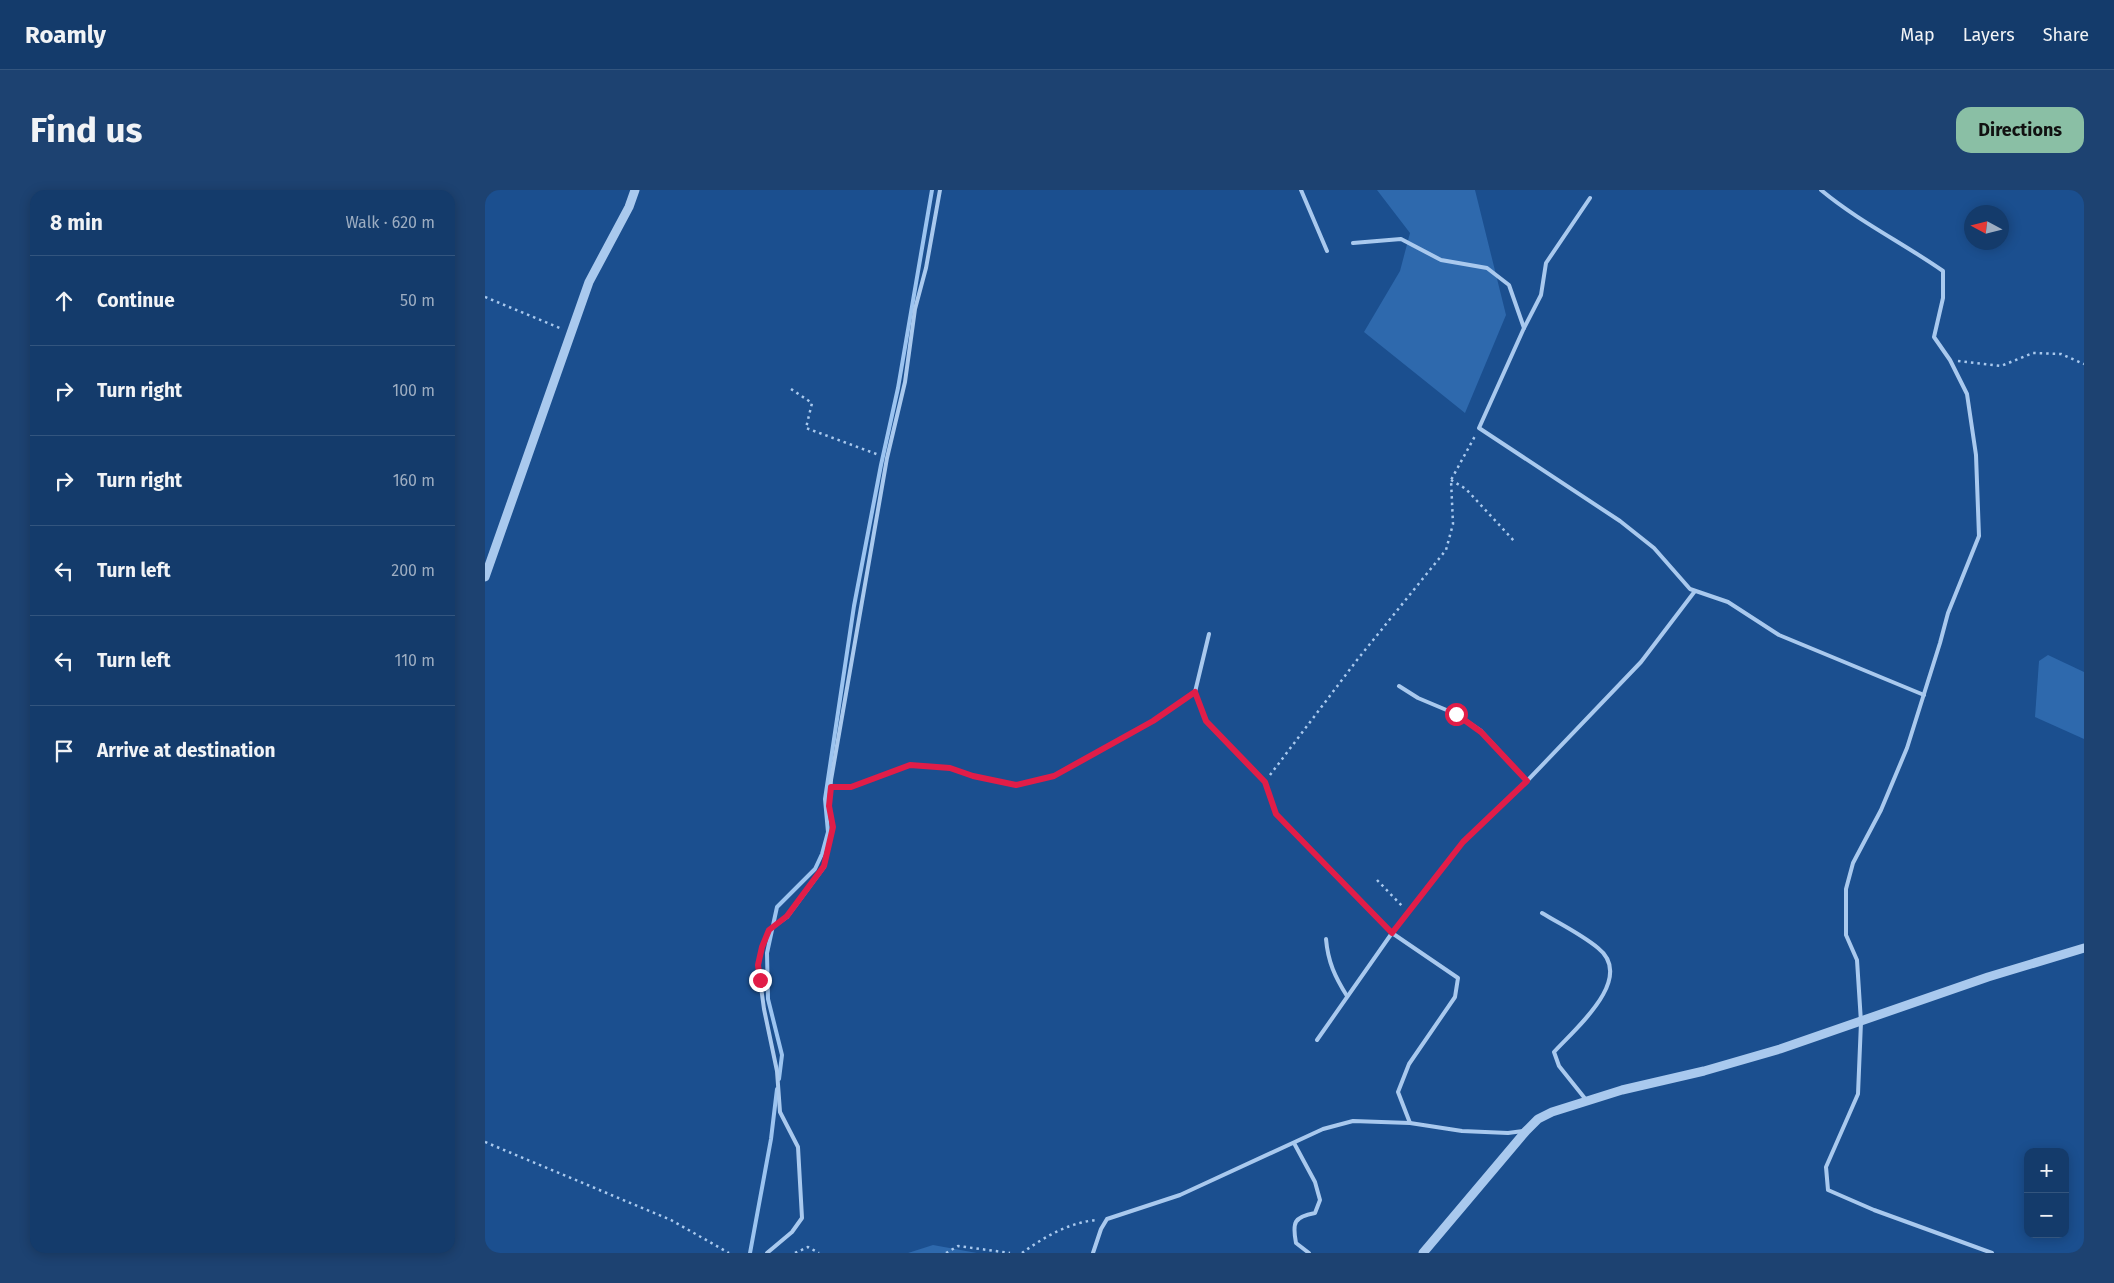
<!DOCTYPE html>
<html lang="en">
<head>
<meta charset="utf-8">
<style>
	:root { --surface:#143b6b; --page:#1d4271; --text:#f1f3f6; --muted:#9dadc1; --line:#33557e; --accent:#8abfa5 }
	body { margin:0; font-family:"Fira Sans",sans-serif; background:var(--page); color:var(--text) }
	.controls { position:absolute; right:15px; bottom:15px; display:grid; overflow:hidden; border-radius:10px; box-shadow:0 2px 12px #0003 }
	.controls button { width:45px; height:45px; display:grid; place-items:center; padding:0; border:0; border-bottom:1px solid var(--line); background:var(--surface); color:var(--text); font:25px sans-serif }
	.compass { position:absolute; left:1479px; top:15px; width:45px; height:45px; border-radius:50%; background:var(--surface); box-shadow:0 2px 12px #0003; rotate:277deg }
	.stop { position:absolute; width:15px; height:15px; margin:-11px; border:4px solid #e11d48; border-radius:50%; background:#fff }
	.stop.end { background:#e11d48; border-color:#fff; box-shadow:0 1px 5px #0008 }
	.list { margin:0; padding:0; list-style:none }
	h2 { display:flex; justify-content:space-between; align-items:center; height:65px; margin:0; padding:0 20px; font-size:21px }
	h2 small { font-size:16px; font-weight:400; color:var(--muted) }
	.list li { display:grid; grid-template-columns:32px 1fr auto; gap:15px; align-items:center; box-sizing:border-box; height:90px; padding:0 20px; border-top:1px solid var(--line) }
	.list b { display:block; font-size:19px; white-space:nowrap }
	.list em { font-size:16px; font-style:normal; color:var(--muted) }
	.icon { flex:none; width:28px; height:28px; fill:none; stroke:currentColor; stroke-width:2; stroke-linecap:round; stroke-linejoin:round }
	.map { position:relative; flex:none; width:1599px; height:1063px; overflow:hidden; border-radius:15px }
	header { display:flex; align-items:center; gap:30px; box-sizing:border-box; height:70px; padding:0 25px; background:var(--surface); border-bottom:1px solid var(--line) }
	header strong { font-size:24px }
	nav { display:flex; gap:28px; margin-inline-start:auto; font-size:18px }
	.intro { display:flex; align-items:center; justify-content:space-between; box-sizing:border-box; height:120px; padding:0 30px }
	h1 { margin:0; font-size:35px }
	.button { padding:12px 22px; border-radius:15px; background:var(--accent); color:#111; font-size:18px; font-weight:700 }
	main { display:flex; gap:30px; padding:0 30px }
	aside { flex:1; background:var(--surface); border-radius:15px; box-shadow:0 2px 12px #0003 }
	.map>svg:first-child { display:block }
	.green { fill:#2e69ad }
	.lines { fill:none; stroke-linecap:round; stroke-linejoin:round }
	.stream { stroke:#9cc4f0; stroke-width:4 }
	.path { stroke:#a9c9ee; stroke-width:2.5; stroke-dasharray:2.5 4; stroke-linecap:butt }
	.service { stroke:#a9c9ee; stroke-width:4 }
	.tertiary { stroke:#a9c9ee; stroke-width:9 }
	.route { stroke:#e11d48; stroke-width:6 }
</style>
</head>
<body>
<header>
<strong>Roamly</strong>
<nav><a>Map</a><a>Layers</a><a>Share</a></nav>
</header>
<div class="intro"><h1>Find us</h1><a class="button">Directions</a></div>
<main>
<aside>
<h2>8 min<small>Walk · 620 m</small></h2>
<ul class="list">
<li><svg class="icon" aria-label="ahead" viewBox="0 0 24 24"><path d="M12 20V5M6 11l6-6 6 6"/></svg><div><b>Continue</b></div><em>50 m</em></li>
<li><svg class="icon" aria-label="right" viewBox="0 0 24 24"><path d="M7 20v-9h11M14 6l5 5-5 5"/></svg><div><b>Turn right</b></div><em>100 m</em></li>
<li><svg class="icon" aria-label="right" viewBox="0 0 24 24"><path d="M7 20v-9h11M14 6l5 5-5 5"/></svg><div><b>Turn right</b></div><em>160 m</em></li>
<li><svg class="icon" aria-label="left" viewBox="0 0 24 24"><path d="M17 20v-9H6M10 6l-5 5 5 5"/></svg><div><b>Turn left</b></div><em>200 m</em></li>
<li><svg class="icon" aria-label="left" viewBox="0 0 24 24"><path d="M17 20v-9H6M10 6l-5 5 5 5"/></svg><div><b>Turn left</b></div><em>110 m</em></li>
<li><svg class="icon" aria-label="arrive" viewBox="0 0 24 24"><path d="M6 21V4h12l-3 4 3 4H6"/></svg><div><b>Arrive at destination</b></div></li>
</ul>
</aside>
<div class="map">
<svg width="1599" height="1063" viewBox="0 0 1599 1063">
	<rect width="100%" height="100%" fill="#1b4f8f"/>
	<g class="green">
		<polygon points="892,0 990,0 1021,125 980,223 879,142 915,81 925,43"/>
		<polygon points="1563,465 1599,482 1599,549 1550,527 1554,471"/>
		<polygon points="448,1055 492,1063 423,1063"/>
	</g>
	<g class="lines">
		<g class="stream">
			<polyline points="294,889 297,865 283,809 282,763 292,717 330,679 337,664 343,642 340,609 369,416 396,275 413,198 447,0"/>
			<polyline points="265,1063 286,949 292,899"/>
		</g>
		<g class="path">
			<polyline points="0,107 77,139"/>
			<polyline points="1473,171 1516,176 1548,163 1576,164 1599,174"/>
			<polyline points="306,199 327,213 321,238 394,265"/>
			<polyline points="966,290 981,299 1030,352"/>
			<polyline points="785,585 872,470 961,360 968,334 966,290 990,246"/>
			<polyline points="352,597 366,597 425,575 465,578 488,586 531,595 569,585 668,531 705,506"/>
			<polyline points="892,690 918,717"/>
			<polyline points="0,952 186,1030 244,1063"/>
			<polyline points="310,1063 323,1057 334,1063"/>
			<polyline points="461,1063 473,1056 525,1063"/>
			<path d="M537,1063c22,-16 48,-31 75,-33"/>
		</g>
		<g class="service">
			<polyline points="816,0 842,61"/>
			<path d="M1336,0c37,31 82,53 122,81v27l-9,39 16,23 17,34 9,61 3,81 -31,77 -8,30 -33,105 -26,62 -28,53 -7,26v46l11,25 4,62 -3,72 -32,73 2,23 46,20 118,43"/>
			<polyline points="868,53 916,49 956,70 1002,78 1024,95 1039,138 994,238 1135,331 1169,358 1205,399 1243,412 1294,445 1439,505"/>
			<polyline points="1039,138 1056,105 1061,73 1105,8"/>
			<polyline points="724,444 710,502 721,531 780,592 791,624 907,743 973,788 970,807 924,874 913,902 925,933"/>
			<polyline points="914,496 933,508 971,524 996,541 1042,591"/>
			<path d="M1057,723c18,11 39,21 56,35 38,30 -23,81 -44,104l5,14 28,35"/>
			<path d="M841,749c2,23 9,38 21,57"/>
			<polyline points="832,850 907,743 978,652 1042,591 1156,472 1210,401"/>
			<path d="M809,953l21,39 5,18 -5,13c-21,4 -23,9 -19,30l13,10"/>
			<polyline points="282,1063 307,1042 317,1028 313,957 295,922 292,881 279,819 273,775 277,757 284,740 302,727 339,677 348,637 344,616 346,590 402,268 420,192 430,119 441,78 455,0"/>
			<polyline points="608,1063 616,1039 622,1029 695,1005 838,939 868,931 925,933 977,941 1023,943 1038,941"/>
		</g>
		<g class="tertiary">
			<polyline points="0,387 104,92 144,17 150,0"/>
			<polyline points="938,1063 1041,941 1053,929 1067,922 1137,900 1219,881 1295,859 1503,787 1599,758"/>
		</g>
	</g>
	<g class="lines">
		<polyline class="route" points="275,790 273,775 277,757 284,740 302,726 339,676 348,637 344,616 346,597 366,597 425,575 465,578 488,586 531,595 569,586 668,531 710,502 721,531 780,592 791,624 907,743 978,652 1042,591 996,542 971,524"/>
	</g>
</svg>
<div class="controls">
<button>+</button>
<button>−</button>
</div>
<svg class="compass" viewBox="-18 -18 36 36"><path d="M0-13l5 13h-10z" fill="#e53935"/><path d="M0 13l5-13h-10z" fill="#9dadc1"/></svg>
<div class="stop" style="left:971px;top:524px"></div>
<div class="stop end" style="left:275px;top:790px"></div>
</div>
</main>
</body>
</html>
